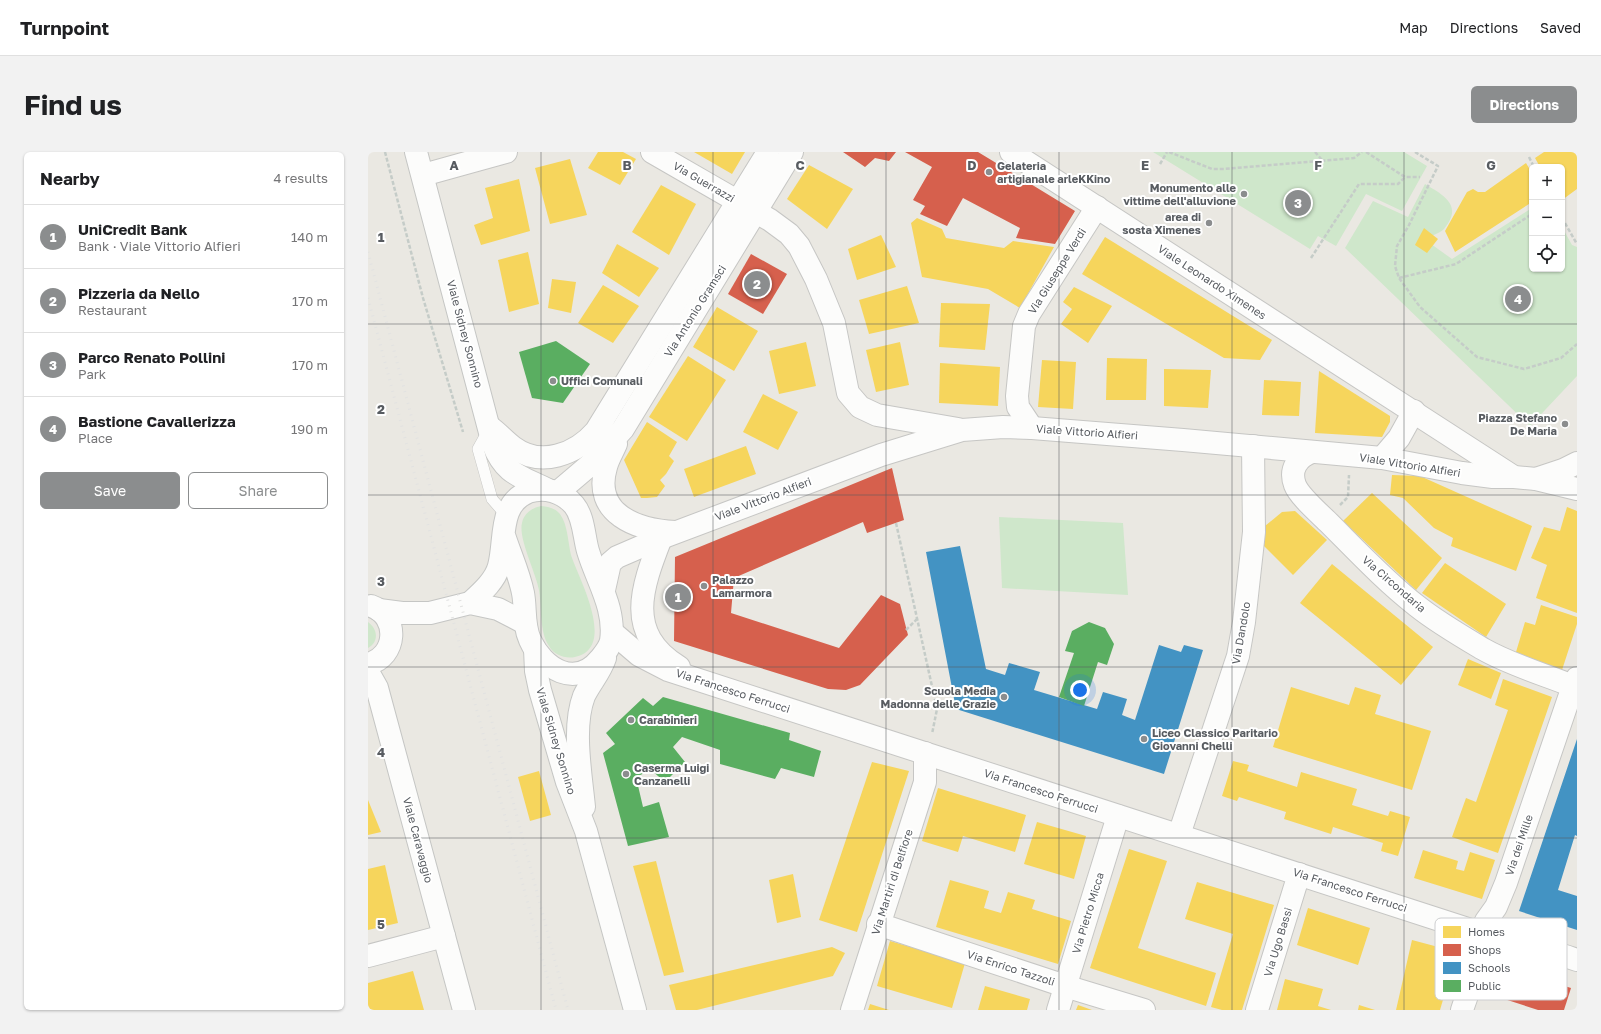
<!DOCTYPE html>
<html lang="en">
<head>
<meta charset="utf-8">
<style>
	:root { --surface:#fff; --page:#f2f2f2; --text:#202124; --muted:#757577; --line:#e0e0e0; --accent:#8b8d8e }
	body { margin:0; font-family:"Golos Text",sans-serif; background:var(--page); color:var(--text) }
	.controls { position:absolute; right:12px; top:12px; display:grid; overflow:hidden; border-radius:6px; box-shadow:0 1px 3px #0004 }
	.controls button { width:36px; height:36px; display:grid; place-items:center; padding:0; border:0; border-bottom:1px solid var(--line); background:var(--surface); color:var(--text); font:20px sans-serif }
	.you { position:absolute; left:712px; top:538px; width:14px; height:14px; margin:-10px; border:3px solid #fff; border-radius:50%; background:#1a73e8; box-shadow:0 0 0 6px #1a73e833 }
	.badge { display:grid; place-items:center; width:26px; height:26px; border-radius:50%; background:var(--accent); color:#fff; font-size:13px; font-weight:700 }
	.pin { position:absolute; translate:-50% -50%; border:2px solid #fff; box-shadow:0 1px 4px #0006 }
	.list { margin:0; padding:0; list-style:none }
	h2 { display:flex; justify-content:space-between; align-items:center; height:52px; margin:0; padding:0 16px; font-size:17px }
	h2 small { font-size:13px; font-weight:400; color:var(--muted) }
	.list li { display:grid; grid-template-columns:26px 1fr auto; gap:12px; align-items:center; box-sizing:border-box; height:64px; padding:0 16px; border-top:1px solid var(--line) }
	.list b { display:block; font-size:15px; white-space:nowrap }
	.list p { margin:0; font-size:13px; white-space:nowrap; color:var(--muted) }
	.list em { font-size:13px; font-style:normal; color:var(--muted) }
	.actions { display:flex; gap:8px; padding:12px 16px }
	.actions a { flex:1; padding:9px 0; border:1px solid var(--accent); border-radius:6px; text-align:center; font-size:14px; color:var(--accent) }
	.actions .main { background:var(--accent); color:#fff }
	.icon { flex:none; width:22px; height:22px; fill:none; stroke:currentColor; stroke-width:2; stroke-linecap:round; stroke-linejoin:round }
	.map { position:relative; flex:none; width:1209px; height:858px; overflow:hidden; border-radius:6px }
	header { display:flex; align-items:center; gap:24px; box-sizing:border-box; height:56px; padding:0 20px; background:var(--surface); border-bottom:1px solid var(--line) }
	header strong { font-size:19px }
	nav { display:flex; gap:22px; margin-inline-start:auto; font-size:14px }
	.intro { display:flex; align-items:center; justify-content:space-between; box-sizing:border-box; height:96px; padding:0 24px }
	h1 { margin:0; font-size:28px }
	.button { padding:10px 18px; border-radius:6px; background:var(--accent); color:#fff; font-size:14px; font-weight:700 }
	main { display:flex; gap:24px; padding:0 24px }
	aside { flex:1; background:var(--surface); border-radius:6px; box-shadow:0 1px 3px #0004 }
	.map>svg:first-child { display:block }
	.green { fill:#cfe7cb }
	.homes { fill:#f6d55c }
	.shops { fill:#d6604d }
	.schools { fill:#4393c3 }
	.public { fill:#5aae61 }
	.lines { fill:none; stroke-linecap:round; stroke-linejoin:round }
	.lane-casing { stroke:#c6c6c4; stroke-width:12 }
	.street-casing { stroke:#c6c6c4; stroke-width:24 }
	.secondary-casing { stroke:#c5c6c4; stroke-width:24 }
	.path { stroke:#c5ccc8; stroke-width:2.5; stroke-dasharray:4 2; stroke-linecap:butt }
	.lane { stroke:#fcfcfb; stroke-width:11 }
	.street { stroke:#fcfcfb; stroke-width:22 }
	.secondary { stroke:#fcfcfb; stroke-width:22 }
	.rail { stroke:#e2e2e1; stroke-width:3; stroke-dasharray:1 5; stroke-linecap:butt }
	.grid { fill:none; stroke:#585c61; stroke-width:1; stroke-opacity:0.55 }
	.poi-dot { fill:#8b8d8e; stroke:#fff; stroke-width:1.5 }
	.labels { text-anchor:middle; stroke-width:4; stroke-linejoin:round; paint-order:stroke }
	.poi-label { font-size:11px; font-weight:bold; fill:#585c61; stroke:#fff; text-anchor:start }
	.street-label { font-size:11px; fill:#585c61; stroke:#fff }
	.key { fill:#fff; stroke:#cdced0; stroke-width:1 }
	.key-label { font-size:11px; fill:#585c61 }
	.grid-label { font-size:13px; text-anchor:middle; font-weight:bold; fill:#585c61; stroke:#fff; stroke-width:4; stroke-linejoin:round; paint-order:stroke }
</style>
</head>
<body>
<header>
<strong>Turnpoint</strong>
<nav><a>Map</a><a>Directions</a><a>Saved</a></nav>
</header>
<div class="intro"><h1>Find us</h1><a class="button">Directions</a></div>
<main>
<aside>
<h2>Nearby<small>4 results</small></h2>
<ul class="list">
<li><span class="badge">1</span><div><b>UniCredit Bank</b><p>Bank · Viale Vittorio Alfieri</p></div><em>140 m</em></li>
<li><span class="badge">2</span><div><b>Pizzeria da Nello</b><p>Restaurant</p></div><em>170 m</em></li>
<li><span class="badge">3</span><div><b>Parco Renato Pollini</b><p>Park</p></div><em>170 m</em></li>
<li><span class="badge">4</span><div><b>Bastione Cavallerizza</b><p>Place</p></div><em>190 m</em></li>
</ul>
<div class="actions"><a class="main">Save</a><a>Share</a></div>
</aside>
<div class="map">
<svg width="1209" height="858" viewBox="0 0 1209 858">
	<rect width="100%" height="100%" fill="#eae8e2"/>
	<g class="green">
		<polygon points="785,0 1036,0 1059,14 1034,59 998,42 968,94 950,84 942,97"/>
		<path d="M1057,32c18,11 39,21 19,45 -5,5 -14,7 -20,10l28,20 80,-51v61h30v-42l10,18 5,2v129l-47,50 -185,-178 28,-47 35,16z"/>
		<path d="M173,354c8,1 14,2 19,8 8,11 8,29 11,41 7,22 47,93 4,102 -10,2 -21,-2 -26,-11 -10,-15 -7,-39 -10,-56 -3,-17 -21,-52 -17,-67 2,-10 10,-15 19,-17z"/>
		<polygon points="631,365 755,371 760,443 634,436"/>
		<path d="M0,470c10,7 11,20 0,26z"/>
	</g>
	<g class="homes">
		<polygon points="230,0 255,0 268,7 252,33 220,16"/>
		<polygon points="326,0 377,0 364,22"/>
		<polygon points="1176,0 1209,0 1209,37 1194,48 1194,15 1172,15 1167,6"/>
		<polygon points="202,7 219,63 182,72 167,16"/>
		<polygon points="1158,11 1164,21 1164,50 1087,100 1077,79 1099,40 1105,37 1110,40 1117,40"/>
		<polygon points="441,13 485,37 459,77 419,47"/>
		<polygon points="151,27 162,79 113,93 106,73 125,66 117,36"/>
		<polygon points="293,33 328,52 301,103 264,80"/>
		<polygon points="549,66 574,77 578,86 636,96 645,89 686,95 652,156 620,137 554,125 543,71"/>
		<polygon points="1056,76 1070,87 1059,101 1047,93"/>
		<polygon points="513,83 528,115 489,128 480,97"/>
		<polygon points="737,85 904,188 892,208 856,206 714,122"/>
		<polygon points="249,92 291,116 271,145 234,121"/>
		<polygon points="160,100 171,152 141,160 130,108"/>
		<polygon points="184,127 208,130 203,161 180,156"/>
		<polygon points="235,133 271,154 245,191 210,171"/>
		<polygon points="539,134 551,171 501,182 491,148"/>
		<polygon points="706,135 744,154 720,191 693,172 704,157 695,150"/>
		<polygon points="573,151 622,152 617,198 571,195"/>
		<polygon points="349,155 390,179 366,219 325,195"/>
		<polygon points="438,190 448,234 411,242 401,199"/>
		<polygon points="532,190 541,233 508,240 498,198"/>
		<polygon points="320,204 358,228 319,289 281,265"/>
		<polygon points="739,206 779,207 778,248 738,248"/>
		<polygon points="674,208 708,210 705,257 670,255"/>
		<polygon points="572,211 632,215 630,254 571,251"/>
		<polygon points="796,217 843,218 840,256 796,254"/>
		<polygon points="951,219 1022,264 1022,270 1014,285 947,281"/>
		<polygon points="896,228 933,230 931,264 894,263"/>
		<polygon points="395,242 430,260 410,298 375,280"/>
		<polygon points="279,270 309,290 301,304 306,309 298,322 292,328 297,334 289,345 279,346 273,346 256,308"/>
		<polygon points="378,294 388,322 326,345 316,317"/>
		<polygon points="1024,323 1052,324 1164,374 1148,419 1083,394 1085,386 1066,376 1035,346 1022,343"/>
		<polygon points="1004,341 1074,406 1048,438 975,369"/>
		<polygon points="1199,355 1209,359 1209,461 1168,446 1179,413 1163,406 1176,375 1192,379"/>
		<polygon points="927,359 959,388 925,423 896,394 897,374 914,360"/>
		<polygon points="1077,411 1138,452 1118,485 1054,441"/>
		<polygon points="964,412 1065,495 1033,533 932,451"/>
		<polygon points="1173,453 1209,465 1209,472 1194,518 1148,500 1157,470 1167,473"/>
		<polygon points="1100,507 1133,521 1123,547 1090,533"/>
		<polygon points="1135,527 1184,545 1130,701 1084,685 1098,646 1108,650 1140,558 1127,553"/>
		<polygon points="923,535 981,553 987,535 1013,543 1007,562 1063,579 1044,638 905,595"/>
		<polygon points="865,609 881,613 879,619 929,635 933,620 989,637 984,653 1020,664 1022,659 1042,665 1030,704 1013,699 1015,691 965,675 963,682 916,667 918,660 871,645 869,649 854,644"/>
		<polygon points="504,610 541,619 489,780 451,768"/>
		<polygon points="171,619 183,663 162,669 150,625"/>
		<polygon points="570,636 658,663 647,700 595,684 590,700 554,689"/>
		<polygon points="0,648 13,680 0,683"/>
		<polygon points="669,670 718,684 706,727 656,712"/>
		<polygon points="761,697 799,709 770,796 848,821 838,854 722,816"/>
		<polygon points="1055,698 1090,709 1088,717 1096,719 1102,700 1127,708 1114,747 1046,726"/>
		<polygon points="288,709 316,820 296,824 265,714"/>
		<polygon points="17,713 30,771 0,778 0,717"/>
		<polygon points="425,722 433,765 409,771 401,728"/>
		<polygon points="582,728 621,739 616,756 633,761 640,740 667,748 664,757 703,769 690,812 568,775"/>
		<polygon points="829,730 906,753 874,858 854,858 843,855 865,782 817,767"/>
		<polygon points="940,756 1002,776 990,813 929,793"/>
		<polygon points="1044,788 1089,800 1072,858 1028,858"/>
		<polygon points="522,789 597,811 584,856 509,834"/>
		<polygon points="464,795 477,801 465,824 329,858 308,858 301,833"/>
		<polygon points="45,819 56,858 0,858 0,831"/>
		<polygon points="917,827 955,837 950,854 963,858 909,858"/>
		<polygon points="617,834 662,847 659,858 610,858"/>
		<polygon points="502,852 521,858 500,858"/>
		<polygon points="710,853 724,858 708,858"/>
		<polygon points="991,853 1007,858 990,858"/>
	</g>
	<g class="shops">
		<polygon points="475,0 528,0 521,9 507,6 497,15"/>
		<polygon points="537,0 610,0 707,59 687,92 648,86 652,76 595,46 579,74 552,62 557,54 545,48 564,15"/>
		<polygon points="383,102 419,122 395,162 360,142"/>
		<polygon points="524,316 536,368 499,381 495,370 366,426 363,461 471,496 513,443 532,452 540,483 492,533 478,538 460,537 306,489 307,405"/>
		<polygon points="1136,815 1203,836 1196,858 1170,858 1127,844"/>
	</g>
	<g class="schools">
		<polygon points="592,394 618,517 637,523 641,511 672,520 666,538 729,557 735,540 759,547 754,563 767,568 791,493 813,500 816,493 835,498 796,622 588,557 558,400"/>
		<polygon points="1209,587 1209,684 1207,683 1190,738 1209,744 1209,778 1151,759"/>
	</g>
	<g class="public">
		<polygon points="188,189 222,212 195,251 164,246 151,200"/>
		<polygon points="721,470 737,476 746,492 739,513 730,510 716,554 691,545 706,501 697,499 704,479"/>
		<polygon points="295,545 422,581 421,588 453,599 446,625 413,616 407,627 352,612 352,598 314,585 305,595 317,610 297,630 283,618 268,625 275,655 291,650 301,685 260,694 235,601 247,592 238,581 275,546 285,554"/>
	</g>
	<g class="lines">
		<defs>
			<polyline id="lane" points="120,279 110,297 124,347 138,363"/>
			<g id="street">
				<polyline points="284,0 402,68 421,82 431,94 448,127 466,171 480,241 492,255 509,263 590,277"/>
				<polyline points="643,0 1146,325 1168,327 1209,337"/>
				<polyline points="55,23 138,0"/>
				<path d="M122,275c8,6 15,14 23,20 28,21 63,7 83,-16l172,-279"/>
				<polyline points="664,276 650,255 649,244 656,174 661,162 729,55"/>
				<path d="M248,292c-3,7 -8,15 -10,23 -14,47 31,63 69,65"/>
				<path d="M944,300c-14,5 -23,17 -17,33 4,11 25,29 34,38 28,28 56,58 88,83 20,16 44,30 66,43 28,16 60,25 90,37"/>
				<polyline points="1014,306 1031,286 1046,259"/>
				<polyline points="1168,327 1195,318 1209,311"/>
				<polyline points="190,340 223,312 255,277 424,0"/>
				<path d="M293,386c-19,49 -37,95 18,129"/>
				<polyline points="236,438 242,411 249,405 293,386 513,303 594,278 635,275 664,276 815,288 1014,306 1094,321 1125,325 1146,325"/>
				<polyline points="244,480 271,503 300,518 1112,781"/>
				<polyline points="811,683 870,504 876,470 886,380 885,294"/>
				<polyline points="510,772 697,834 776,858"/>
				<polyline points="0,804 76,784"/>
				<polyline points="1101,835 1112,781 1118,769 1128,755 1138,731 1205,534 1209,526"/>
				<polyline points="484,858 557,630 557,601"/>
				<polyline points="690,858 750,664"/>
				<polyline points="889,858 931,722"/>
			</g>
			<g id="secondary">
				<path d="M48,0l77,292c12,31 28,32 55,46"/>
				<path d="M102,451c11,-10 25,-22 29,-37 7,-26 -1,-62 29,-74 17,-6 35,0 46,13 10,12 10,33 14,46 9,30 28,58 23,90 -2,8 -6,12 -11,18 -24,30 -57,10 -70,-19 -7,-15 -4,-32 -7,-47 -4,-20 -13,-39 -19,-58"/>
				<polyline points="11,458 34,461 62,461 102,451 130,457 157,471"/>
				<polyline points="167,497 168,519 172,538 199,630 218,679 267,858"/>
				<path d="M0,512c29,-7 32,-48 3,-58"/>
				<polyline points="0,520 9,536 96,858"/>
				<path d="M216,655c-3,-32 -12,-80 0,-111 6,-13 16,-23 21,-38"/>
				<path d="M1094,858c24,-76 47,-73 115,-50"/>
			</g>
		</defs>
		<use href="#lane" class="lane-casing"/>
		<use href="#street" class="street-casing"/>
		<use href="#secondary" class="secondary-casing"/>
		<g class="path">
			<polyline points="17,0 55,146 95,280"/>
			<polyline points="801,0 844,17 856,17 986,6 994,0"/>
			<polyline points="947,0 954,8"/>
			<polyline points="998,0 1037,25 1052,25"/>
			<polyline points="1047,0 1070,14 1041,73 1029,94 1027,114 1031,126 1052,155 1109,205 1156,217 1193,206 1209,192"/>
			<polyline points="1161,5 1166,15"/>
			<polyline points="792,12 799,0"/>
			<polyline points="1194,66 1209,92"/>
			<polyline points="943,106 991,32 1030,32 1037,25"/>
			<polyline points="1031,126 1088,112 1164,62"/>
			<polyline points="972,353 980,345 981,323"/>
			<polyline points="528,371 569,557 564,582"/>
			<polyline points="538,478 549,467"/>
		</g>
		<use href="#lane" class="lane"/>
		<use href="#street" class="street"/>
		<use href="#secondary" class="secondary"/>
		<g class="rail">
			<polyline points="0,100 200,858"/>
			<polyline points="0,146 188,858"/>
		</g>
	</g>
	<path class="grid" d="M173,0v858M345,0v858M518,0v858M691,0v858M864,0v858M1036,0v858M0,172h1209M0,343h1209M0,515h1209M0,686h1209"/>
	<g class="poi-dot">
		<circle cx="621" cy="20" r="4"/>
		<circle cx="876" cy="42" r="4"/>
		<circle cx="841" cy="71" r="4"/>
		<circle cx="185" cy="229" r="4"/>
		<circle cx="1197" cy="272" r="4"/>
		<circle cx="336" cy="434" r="4"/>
		<circle cx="636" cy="545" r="4"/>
		<circle cx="263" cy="568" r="4"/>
		<circle cx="776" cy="587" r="4"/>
		<circle cx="258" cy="622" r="4"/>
	</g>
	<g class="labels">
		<g class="poi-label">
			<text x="629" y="18">Gelateria<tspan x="629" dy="13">artigianale arleKKino</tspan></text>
			<text x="868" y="40" text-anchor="end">Monumento alle<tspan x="868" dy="13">vittime dell'alluvione</tspan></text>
			<text x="833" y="69" text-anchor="end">area di<tspan x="833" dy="13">sosta Ximenes</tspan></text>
			<text x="193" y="233">Uffici Comunali</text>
			<text x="1189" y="270" text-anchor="end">Piazza Stefano<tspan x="1189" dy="13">De Maria</tspan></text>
			<text x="344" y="432">Palazzo<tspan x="344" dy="13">Lamarmora</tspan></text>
			<text x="628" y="543" text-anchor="end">Scuola Media<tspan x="628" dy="13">Madonna delle Grazie</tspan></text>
			<text x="271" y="572">Carabinieri</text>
			<text x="784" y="585">Liceo Classico Paritario<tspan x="784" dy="13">Giovanni Chelli</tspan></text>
			<text x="266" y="620">Caserma Luigi<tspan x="266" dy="13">Canzanelli</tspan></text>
		</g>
		<g class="street-label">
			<text transform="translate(336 30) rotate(30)" y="4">Via Guerrazzi</text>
			<text transform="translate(689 119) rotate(-58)" y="4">Via Giuseppe Verdi</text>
			<text transform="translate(844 130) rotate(33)" y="4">Viale Leonardo Ximenes</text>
			<text transform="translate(327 159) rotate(-58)" y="4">Via Antonio Gramsci</text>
			<text transform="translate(97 182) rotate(75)" y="4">Viale Sidney Sonnino</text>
			<text transform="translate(719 280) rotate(4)" y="4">Viale Vittorio Alfieri</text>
			<text transform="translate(1042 313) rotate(9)" y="4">Viale Vittorio Alfieri</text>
			<text transform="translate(395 347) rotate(-21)" y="4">Viale Vittorio Alfieri</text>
			<text transform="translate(1026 432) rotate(41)" y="4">Via Circondaria</text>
			<text transform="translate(873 481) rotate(-80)" y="4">Via Dandolo</text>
			<text transform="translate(365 539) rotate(18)" y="4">Via Francesco Ferrucci</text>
			<text transform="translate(188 589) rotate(73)" y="4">Viale Sidney Sonnino</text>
			<text transform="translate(673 639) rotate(18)" y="4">Via Francesco Ferrucci</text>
			<text transform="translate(50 688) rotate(75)" y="4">Viale Caravaggio</text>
			<text transform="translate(1151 693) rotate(-71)" y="4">Via dei Mille</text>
			<text transform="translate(524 730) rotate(-72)" y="4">Via Martiri di Belfiore</text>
			<text transform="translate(982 738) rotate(18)" y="4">Via Francesco Ferrucci</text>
			<text transform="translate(720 761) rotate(-73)" y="4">Via Pietro Micca</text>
			<text transform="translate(910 790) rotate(-73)" y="4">Via Ugo Bassi</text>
			<text transform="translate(643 816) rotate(18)" y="4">Via Enrico Tazzoli</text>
		</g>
	</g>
	<rect x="1067" y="766" width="132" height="82" rx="6" class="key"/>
	<rect x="1075" y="774" width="18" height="12" fill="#f6d55c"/>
	<rect x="1075" y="792" width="18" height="12" fill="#d6604d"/>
	<rect x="1075" y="810" width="18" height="12" fill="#4393c3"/>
	<rect x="1075" y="828" width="18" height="12" fill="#5aae61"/>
	<g class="key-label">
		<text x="1100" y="784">Homes</text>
		<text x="1100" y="802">Shops</text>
		<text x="1100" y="820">Schools</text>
		<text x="1100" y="838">Public</text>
	</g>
	<g class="grid-label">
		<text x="86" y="18">A</text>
		<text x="259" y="18">B</text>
		<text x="432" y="18">C</text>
		<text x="604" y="18">D</text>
		<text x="777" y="18">E</text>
		<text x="950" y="18">F</text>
		<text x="1123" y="18">G</text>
		<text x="13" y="90">1</text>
		<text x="13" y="262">2</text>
		<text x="13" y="434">3</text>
		<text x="13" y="605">4</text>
		<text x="13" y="777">5</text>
	</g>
</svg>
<div class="controls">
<button>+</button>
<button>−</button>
<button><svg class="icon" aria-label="locate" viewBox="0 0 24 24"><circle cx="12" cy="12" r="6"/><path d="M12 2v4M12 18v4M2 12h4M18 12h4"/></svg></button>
</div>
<div class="you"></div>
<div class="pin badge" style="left:310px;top:445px">1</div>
<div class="pin badge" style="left:389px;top:132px">2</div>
<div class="pin badge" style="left:930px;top:51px">3</div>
<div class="pin badge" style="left:1150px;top:147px">4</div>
</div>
</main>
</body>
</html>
